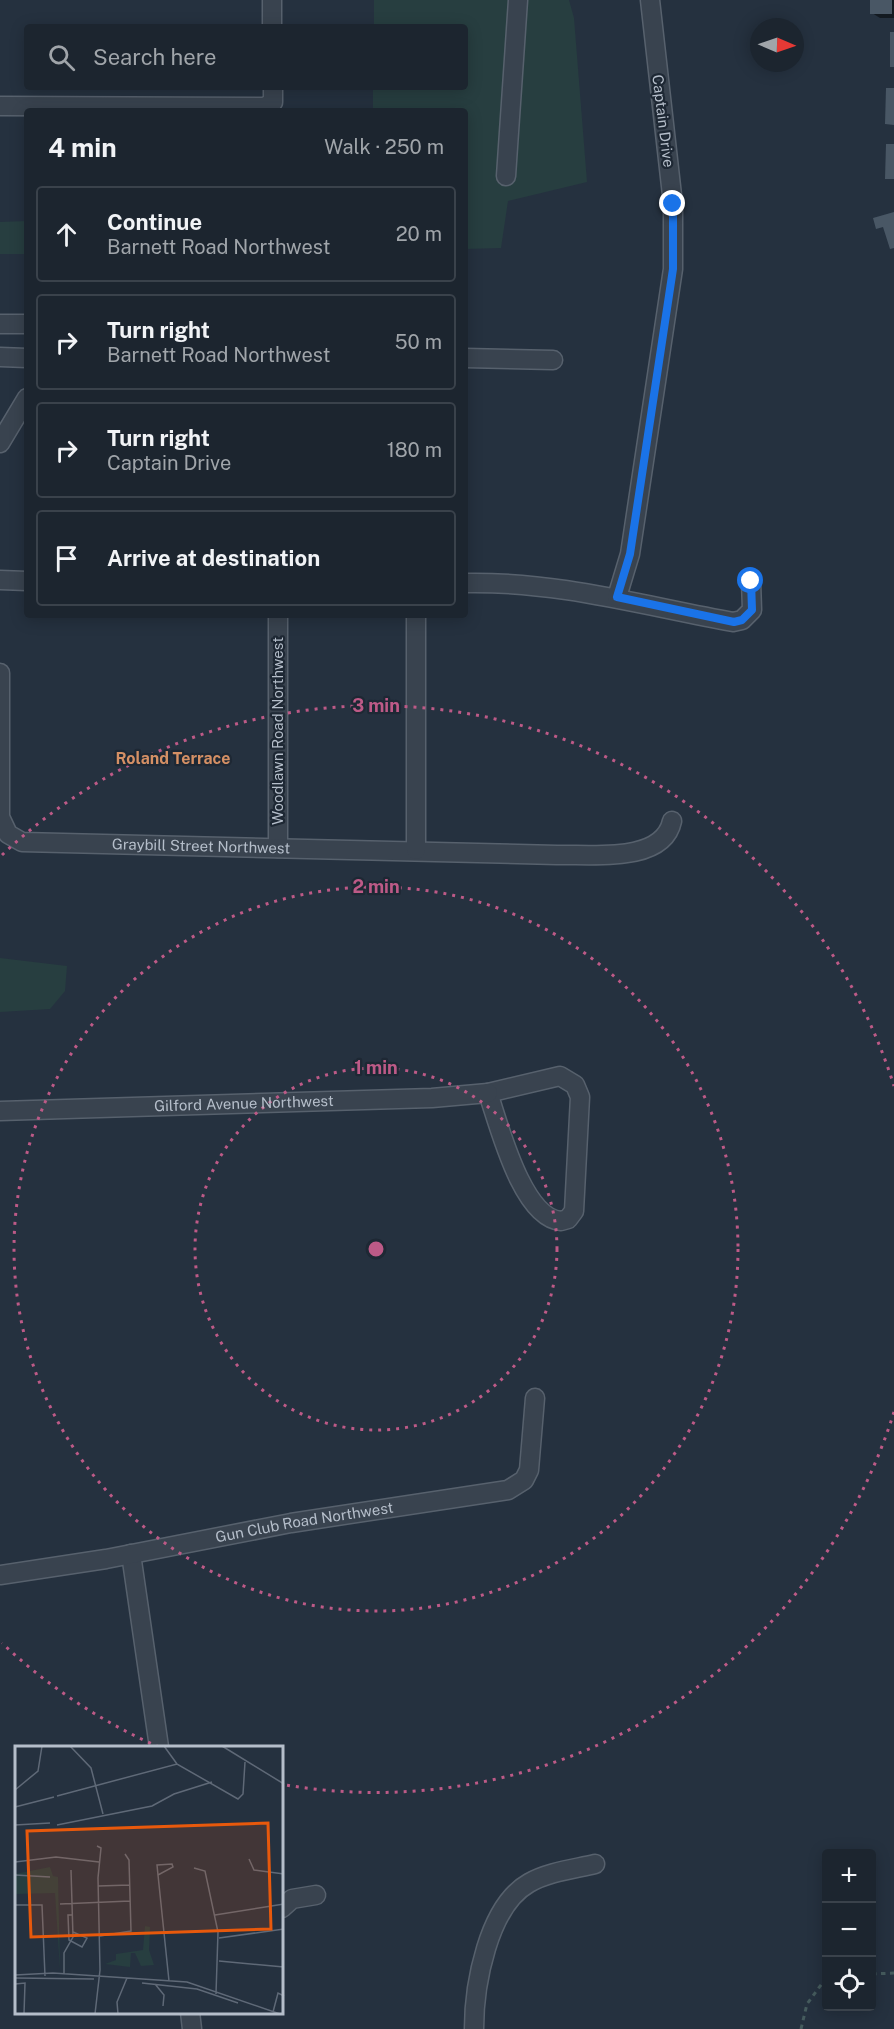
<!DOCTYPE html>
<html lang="en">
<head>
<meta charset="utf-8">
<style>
	:root { --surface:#1c252f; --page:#29313b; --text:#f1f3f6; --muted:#a0a5aa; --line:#3a424b }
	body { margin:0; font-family:"Public Sans",sans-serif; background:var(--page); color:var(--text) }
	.controls { position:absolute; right:18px; bottom:18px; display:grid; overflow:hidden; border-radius:6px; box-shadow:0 3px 15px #0003 }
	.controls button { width:54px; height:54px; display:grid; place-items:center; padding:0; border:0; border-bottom:2px solid var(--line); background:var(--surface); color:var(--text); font:30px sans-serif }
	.compass { position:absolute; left:750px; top:18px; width:54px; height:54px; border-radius:50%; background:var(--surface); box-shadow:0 3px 15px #0003; rotate:92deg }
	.stop { position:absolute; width:18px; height:18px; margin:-14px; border:4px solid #1a73e8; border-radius:50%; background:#fff }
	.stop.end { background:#1a73e8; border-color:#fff; box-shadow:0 2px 6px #0008 }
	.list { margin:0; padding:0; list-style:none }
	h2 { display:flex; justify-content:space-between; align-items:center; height:78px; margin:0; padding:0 24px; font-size:26px }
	h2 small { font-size:20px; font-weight:400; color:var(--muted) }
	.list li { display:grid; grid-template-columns:39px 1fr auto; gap:18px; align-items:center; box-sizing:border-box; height:96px; margin:0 12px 12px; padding:0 12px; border:2px solid var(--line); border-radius:6px }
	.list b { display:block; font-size:22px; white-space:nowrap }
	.list p { margin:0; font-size:20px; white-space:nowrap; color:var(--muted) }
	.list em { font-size:20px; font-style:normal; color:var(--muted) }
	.icon { flex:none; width:33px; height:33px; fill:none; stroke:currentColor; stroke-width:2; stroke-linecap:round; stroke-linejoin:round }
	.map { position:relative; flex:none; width:894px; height:2029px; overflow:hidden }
	.search { position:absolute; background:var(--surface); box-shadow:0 3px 15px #0003; left:24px; top:24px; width:444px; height:66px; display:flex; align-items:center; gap:15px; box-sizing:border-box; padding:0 21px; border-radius:6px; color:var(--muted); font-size:22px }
	.panel { position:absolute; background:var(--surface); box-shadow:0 3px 15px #0003; left:24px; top:108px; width:444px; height:510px; border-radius:6px }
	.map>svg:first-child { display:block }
	.green { fill:#273e40 }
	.shadow { fill:#0007 }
	.building { fill:#495765 }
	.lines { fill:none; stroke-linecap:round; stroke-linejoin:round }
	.minor-casing { stroke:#57616d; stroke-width:21 }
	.path { stroke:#455b5d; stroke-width:3; stroke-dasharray:4.5 4.5; stroke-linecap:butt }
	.minor { stroke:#39434f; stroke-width:18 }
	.route { stroke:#1a73e8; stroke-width:8 }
	.ring { fill:none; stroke:#bd5a87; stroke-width:3; stroke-dasharray:3 6 }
	.labels { text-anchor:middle; stroke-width:4.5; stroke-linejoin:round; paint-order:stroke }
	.street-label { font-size:15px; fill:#b5beca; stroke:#1e2834 }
	.neighbourhood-label { font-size:16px; font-weight:bold; fill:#d59065; stroke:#1e2834 }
	.inset-road { fill:none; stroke:#5f6977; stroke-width:1.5 }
	.view { fill:#e8590c; fill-opacity:0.15; stroke:#e8590c; stroke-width:3 }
	.inset-edge { fill:none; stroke:#b5beca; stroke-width:3 }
	.centre { fill:#bd5a87; stroke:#1e2834; stroke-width:3 }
	.ring-label { font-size:18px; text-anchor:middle; font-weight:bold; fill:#bd5a87; stroke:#1e2834; stroke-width:4.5; stroke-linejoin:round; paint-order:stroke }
</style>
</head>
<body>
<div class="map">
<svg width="894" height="2029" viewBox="0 0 894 2029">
	<rect width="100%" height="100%" fill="#25313f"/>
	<g class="green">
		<polygon points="374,0 569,0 574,18 587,182 508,201 501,248 465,249 465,111 373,111 373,87 465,87 465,27 374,27"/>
		<polygon points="27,221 27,254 0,254 0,222"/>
		<polygon points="0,958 67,966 65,991 50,1009 0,1012"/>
	</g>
	<polygon class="shadow" points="872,0 894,0 894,18 880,18 872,13"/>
	<g class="building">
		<rect x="870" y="0" width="22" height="14"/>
		<rect x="890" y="32" width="4" height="35"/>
		<polygon points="886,88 894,88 894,125 885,124"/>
		<polygon points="886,144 894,144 894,179 885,179"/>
		<polygon points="894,212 894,248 890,249 883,227 876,229 873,218"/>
	</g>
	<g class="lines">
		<defs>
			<g id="minor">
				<polyline points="272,0 272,27"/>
				<polyline points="0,106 265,107 273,102 273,87"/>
				<polyline points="506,176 518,0"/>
				<polyline points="0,324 27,324"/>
				<polyline points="0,357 27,358"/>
				<polyline points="465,358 553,360"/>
				<polyline points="0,443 27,398"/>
				<polyline points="0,580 27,581"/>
				<path d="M465,583c92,-2 179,23 268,39l9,-2 10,-10 -1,-29"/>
				<polyline points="617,597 630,554 673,269 673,204 650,0"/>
				<polyline points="278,615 278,848"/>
				<path id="s1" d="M0,673v144l8,17 14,8 535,13c33,-1 106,9 115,-34"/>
				<polyline points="416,850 416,615"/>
				<path d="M560,1076l15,9 5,12 -6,114 -6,8 -7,2c-39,-3 -62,-96 -73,-128z"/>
				<path id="s2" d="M0,1111l432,-13 56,-5"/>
				<polyline points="131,1554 159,1747"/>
				<path id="s3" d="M0,1575l106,-16 185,-36 217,-33 16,-10 5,-10 6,-72"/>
				<polyline points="282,1908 292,1899 316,1895"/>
				<polyline points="190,2012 192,2029"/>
				<path d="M474,2029c0,-44 14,-123 55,-146 19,-11 45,-14 66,-19"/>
			</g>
		</defs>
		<use href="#minor" class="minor-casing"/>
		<g class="path">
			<polyline points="872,1974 894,1973"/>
			<polyline points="801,2029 807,2004 826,1978"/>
		</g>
		<use href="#minor" class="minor"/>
	</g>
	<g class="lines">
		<polyline class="route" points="673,204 673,269 630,554 617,597 734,622 742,620 752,610 751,581"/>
	</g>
	<g class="ring">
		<circle cx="376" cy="1249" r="181"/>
		<circle cx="376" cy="1249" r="362"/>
		<path d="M894 1412A543 543 0 0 1 286 1785M159 1747A543 543 0 0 1 2 1643M2 855A543 543 0 0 1 894 1086"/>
	</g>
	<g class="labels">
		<g class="street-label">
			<text transform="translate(663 121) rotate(83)" y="5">Captain Drive</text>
			<text transform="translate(278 731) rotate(-90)" y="5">Woodlawn Road Northwest</text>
			<text dy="5" stroke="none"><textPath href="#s1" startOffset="358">Graybill Street Northwest</textPath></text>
			<text dy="5" stroke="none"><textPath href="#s2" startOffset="244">Gilford Avenue Northwest</textPath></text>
			<text dy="5" stroke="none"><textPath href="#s3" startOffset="309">Gun Club Road Northwest</textPath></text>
		</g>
		<g class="neighbourhood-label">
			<text x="173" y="764">Roland Terrace</text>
		</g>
	</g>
	<g transform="translate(15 1746)">
		<rect width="268" height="268" fill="#25313f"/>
		<path d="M35,121l3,9 5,1 2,93 -5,-77 -40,1v-20zM130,180l5,1 -1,23 5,15 -13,1 -6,-13h-4l-1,14 -25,-3 11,-4v-6l27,-4z" fill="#273e40"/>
		<path class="inset-road" d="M55,0l21,22 12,46M149,0l13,18M207,0l62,38M0,44l23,-19 4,-25M42,50l120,-32 61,35 5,-5 2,-32M0,61l39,-10M0,79l35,-2M42,79l95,-19 22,-12 38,-12M234,113l5,11 30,4M0,116l41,-5 43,5M142,119l15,-1 1,3 -15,8zM179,122l11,3 13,61 -2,62M0,129l35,2M143,129l11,106M83,140l32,-1M45,158l70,-3M0,159h27l3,71M58,169h-5l1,25 13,7 5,-9 -14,-6M200,169l69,-11M85,190l31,-5 -2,-71 -4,-6M204,192l65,-9M204,215l65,6M49,228v-21l9,-16 -2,-67M0,229l38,-2 134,9 93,32M0,232l79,1M127,237l55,6 41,14M0,238l10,-1 -1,31M140,238l9,11 -1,11M258,266l5,-19 6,3M80,268l5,-44 -2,-92 3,-30 -4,-2M103,268l-1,-12 10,-24"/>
		<path class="view" d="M253,77l3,106 -240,8 -4,-106z"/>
		<rect width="268" height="268" class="inset-edge"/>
	</g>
	<circle cx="376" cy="1249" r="9" class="centre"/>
	<g class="ring-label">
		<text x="376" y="712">3 min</text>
		<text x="376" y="893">2 min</text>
		<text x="376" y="1074">1 min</text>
	</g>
</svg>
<div class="controls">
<button>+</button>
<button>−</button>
<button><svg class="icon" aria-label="locate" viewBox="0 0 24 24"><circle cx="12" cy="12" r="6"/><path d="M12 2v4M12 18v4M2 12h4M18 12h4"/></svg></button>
</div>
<svg class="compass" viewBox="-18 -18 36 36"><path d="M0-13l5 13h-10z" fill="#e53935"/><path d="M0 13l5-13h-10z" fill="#a0a5aa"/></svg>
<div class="stop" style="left:751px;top:581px"></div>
<div class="stop end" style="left:673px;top:204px"></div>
<div class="search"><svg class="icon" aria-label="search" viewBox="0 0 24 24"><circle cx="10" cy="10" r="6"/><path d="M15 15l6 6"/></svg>Search here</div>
<section class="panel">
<h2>4 min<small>Walk · 250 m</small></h2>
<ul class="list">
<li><svg class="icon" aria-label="ahead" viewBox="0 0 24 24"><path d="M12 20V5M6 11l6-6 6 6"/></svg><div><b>Continue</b><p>Barnett Road Northwest</p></div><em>20 m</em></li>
<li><svg class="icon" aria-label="right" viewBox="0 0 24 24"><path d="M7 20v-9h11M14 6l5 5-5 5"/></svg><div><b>Turn right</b><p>Barnett Road Northwest</p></div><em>50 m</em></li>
<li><svg class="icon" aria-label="right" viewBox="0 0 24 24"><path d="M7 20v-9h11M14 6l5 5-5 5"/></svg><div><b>Turn right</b><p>Captain Drive</p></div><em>180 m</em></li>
<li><svg class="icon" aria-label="arrive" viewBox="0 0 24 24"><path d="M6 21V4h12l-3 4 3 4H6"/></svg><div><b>Arrive at destination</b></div></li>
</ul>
</section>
</div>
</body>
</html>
